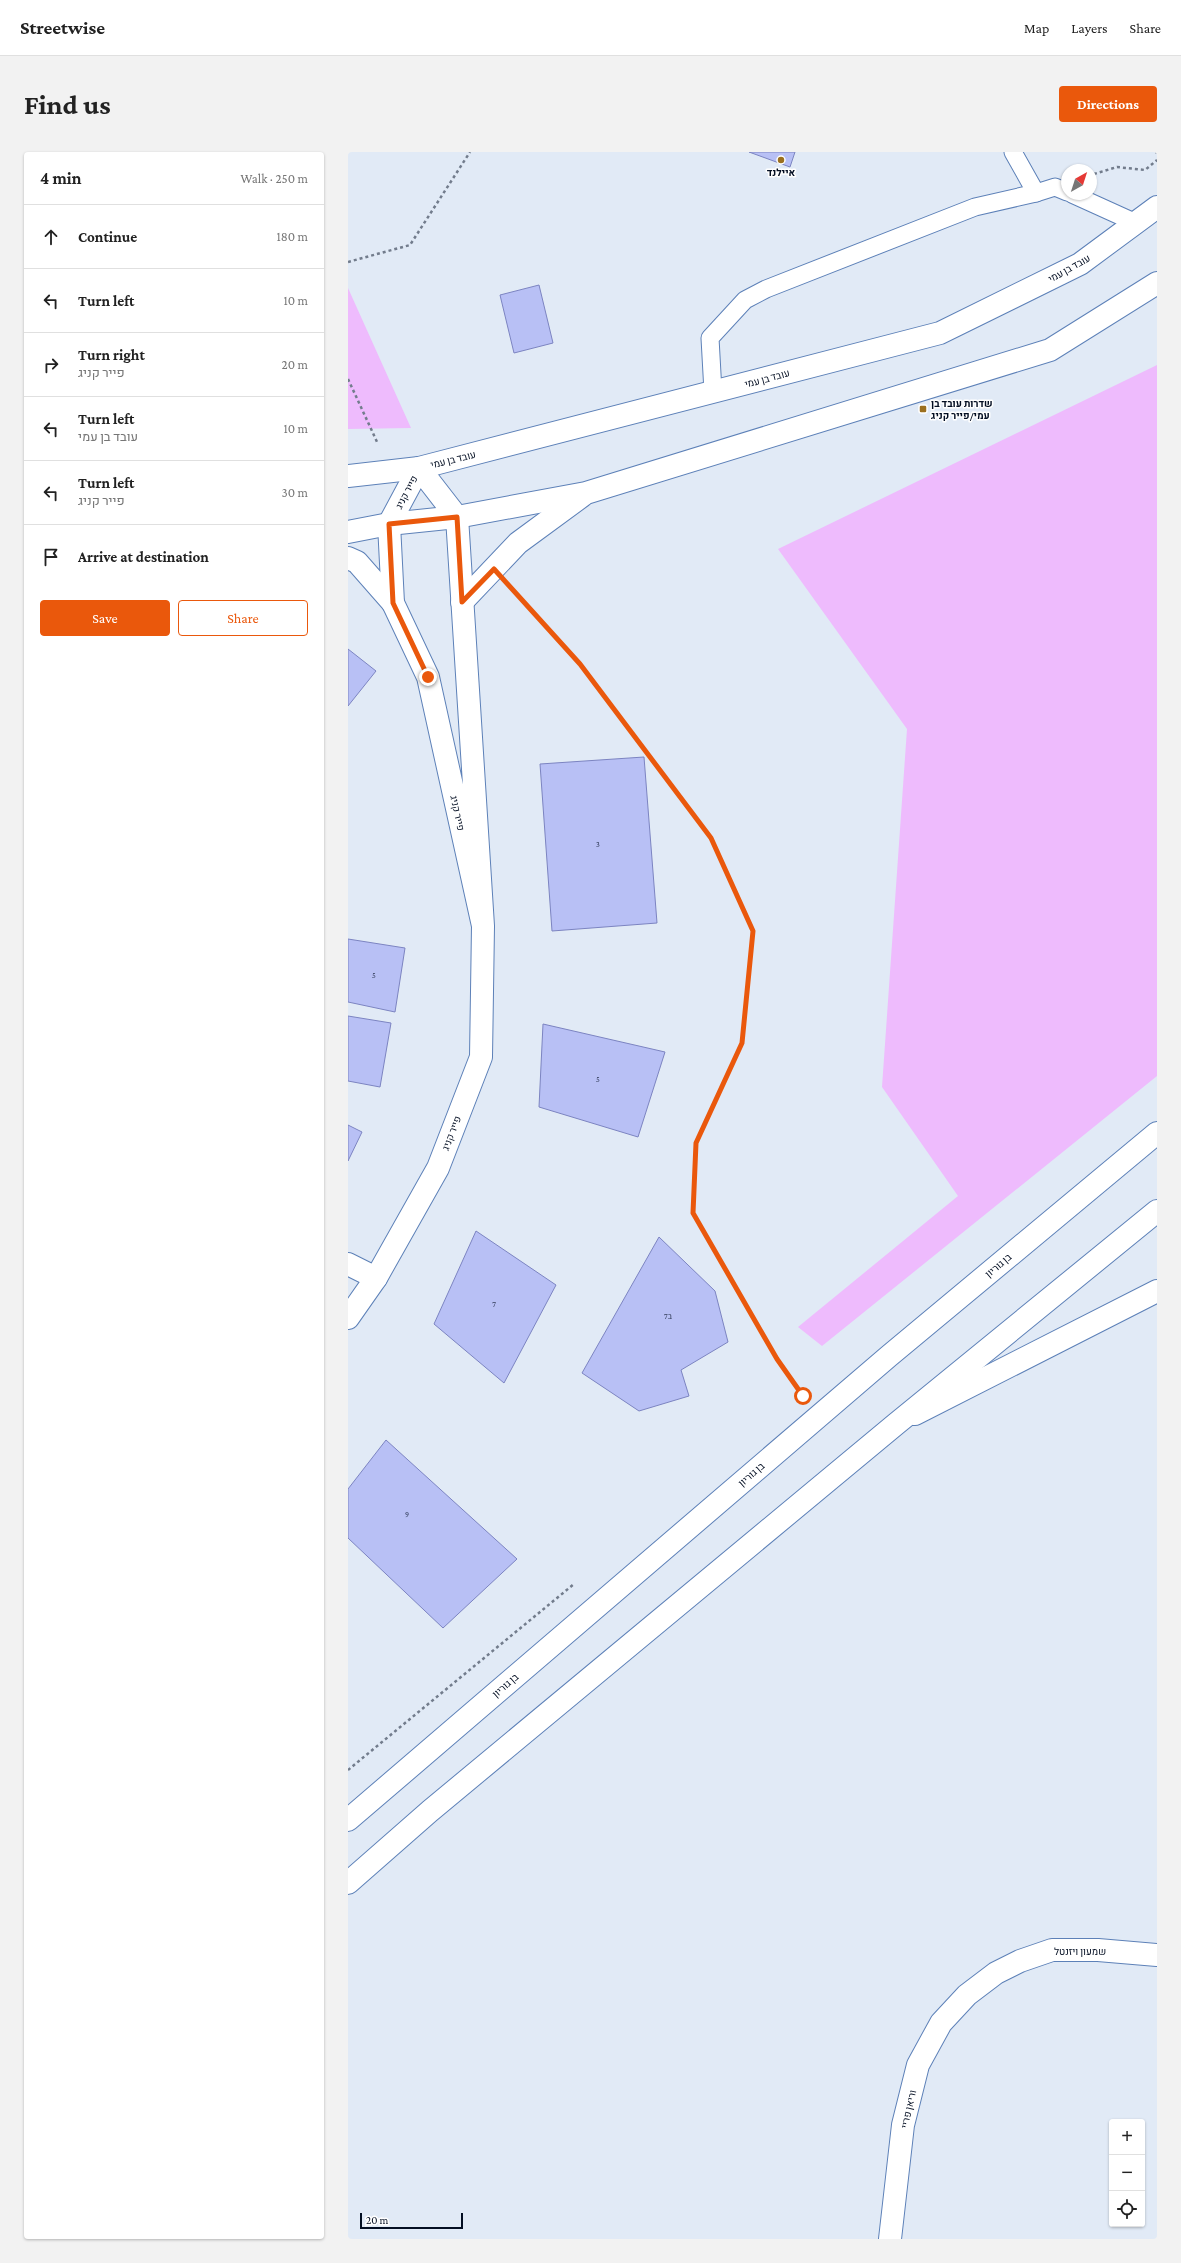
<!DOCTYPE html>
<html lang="en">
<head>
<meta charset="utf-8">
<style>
	:root { --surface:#fff; --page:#f2f2f2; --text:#222; --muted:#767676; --line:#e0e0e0; --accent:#ea580c }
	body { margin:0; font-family:"Crimson Pro",Heebo,serif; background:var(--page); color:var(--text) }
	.controls { position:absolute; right:12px; bottom:12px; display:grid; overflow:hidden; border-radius:4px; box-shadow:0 1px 3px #0004 }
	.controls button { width:36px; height:36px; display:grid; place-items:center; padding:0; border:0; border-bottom:1px solid var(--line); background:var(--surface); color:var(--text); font:20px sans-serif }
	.compass { position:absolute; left:713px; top:12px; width:36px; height:36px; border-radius:50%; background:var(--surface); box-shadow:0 1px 3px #0004; rotate:39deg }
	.scale { position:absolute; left:12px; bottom:10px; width:103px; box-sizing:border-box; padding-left:4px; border:2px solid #030e22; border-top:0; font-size:11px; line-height:14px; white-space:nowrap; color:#030e22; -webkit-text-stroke:3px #fff; paint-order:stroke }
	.stop { position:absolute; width:12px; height:12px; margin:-9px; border:3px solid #ea580c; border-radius:50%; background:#fff }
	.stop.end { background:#ea580c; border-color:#fff; box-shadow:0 1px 4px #0008 }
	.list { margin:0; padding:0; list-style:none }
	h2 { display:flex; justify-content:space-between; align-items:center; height:52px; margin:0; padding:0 16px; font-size:17px }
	h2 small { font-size:13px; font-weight:400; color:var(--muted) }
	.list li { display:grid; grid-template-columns:26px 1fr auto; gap:12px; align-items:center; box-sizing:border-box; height:64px; padding:0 16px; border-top:1px solid var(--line) }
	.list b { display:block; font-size:15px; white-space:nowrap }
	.list p { margin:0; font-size:13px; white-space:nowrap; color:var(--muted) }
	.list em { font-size:13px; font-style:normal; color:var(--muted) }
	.actions { display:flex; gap:8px; padding:12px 16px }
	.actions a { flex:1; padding:9px 0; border:1px solid var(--accent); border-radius:4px; text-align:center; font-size:14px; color:var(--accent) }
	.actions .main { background:var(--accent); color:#fff }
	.icon { flex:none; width:22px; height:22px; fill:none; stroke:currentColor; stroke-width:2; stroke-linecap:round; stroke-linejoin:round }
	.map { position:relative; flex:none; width:809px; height:2087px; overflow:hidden; border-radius:4px }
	header { display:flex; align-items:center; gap:24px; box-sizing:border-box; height:56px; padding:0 20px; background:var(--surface); border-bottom:1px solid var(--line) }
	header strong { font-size:19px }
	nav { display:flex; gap:22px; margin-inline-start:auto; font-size:14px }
	.intro { display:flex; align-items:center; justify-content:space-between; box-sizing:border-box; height:96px; padding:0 24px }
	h1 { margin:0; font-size:28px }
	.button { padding:10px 18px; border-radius:4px; background:var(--accent); color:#fff; font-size:14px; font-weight:700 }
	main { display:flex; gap:24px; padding:0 24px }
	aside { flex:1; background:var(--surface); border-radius:4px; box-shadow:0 1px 3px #0004 }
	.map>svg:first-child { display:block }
	.green { fill:#eebbfd }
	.building { fill:#b8c0f5; stroke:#7c84c1 }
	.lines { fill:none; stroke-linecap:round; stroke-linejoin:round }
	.service-casing { stroke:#5d81b8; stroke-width:19 }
	.minor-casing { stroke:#5d81b8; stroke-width:24 }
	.tertiary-casing { stroke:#5d81b8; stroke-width:24 }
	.secondary-casing { stroke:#5d81b8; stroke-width:24 }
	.path { stroke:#727c8c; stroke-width:2.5; stroke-dasharray:3 3; stroke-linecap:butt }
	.service { stroke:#fff; stroke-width:17 }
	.minor { stroke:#fff; stroke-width:22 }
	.tertiary { stroke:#fff; stroke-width:22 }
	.secondary { stroke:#fff; stroke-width:22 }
	.route { stroke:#ea580c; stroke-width:5 }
	.poi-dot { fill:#9b6f1e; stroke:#fff; stroke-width:1.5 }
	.labels { text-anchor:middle; stroke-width:3; stroke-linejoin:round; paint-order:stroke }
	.number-label { font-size:8px; fill:#303a57 }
	.poi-label { font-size:10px; font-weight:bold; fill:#030e22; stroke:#fff }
	.street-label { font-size:10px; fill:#030e22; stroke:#fff }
</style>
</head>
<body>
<header>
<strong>Streetwise</strong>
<nav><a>Map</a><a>Layers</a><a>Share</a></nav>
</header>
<div class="intro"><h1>Find us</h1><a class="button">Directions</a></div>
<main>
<aside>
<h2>4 min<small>Walk · 250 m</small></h2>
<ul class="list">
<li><svg class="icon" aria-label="ahead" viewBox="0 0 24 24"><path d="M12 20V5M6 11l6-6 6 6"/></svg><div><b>Continue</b></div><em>180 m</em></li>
<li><svg class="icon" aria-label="left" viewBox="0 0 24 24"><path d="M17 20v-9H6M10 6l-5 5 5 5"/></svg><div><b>Turn left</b></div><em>10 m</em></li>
<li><svg class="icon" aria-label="right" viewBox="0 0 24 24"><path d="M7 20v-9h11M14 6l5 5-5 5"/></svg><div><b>Turn right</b><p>פייר קניג</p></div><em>20 m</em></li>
<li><svg class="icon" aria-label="left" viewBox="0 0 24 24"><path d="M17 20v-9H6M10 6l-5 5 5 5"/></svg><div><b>Turn left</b><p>עובד בן עמי</p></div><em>10 m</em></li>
<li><svg class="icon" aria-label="left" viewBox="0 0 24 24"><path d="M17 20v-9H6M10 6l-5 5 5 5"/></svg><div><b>Turn left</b><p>פייר קניג</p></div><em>30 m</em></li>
<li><svg class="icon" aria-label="arrive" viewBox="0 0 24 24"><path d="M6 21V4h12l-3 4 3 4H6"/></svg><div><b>Arrive at destination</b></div></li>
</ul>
<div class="actions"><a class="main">Save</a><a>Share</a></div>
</aside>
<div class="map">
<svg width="809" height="2087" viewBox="0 0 809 2087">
	<rect width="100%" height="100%" fill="#e1eaf6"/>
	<g class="green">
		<polygon points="0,136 63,276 0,277"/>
		<polygon points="809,213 809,924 474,1194 450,1175 610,1044 534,935 559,577 430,397"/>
	</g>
	<g class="building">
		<polygon points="401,0 447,0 442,15"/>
		<polygon points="191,133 205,191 166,201 152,143"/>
		<polygon points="0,497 28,519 0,554"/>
		<polygon points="296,605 309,771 204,779 192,612"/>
		<polygon points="0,787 57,796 47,860 0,850"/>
		<polygon points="0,864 43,871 32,935 0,929"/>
		<polygon points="195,872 317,900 290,985 191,955"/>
		<polygon points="0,973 14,980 0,1009"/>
		<polygon points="128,1079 208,1133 156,1231 86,1172"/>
		<polygon points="311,1085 367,1139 380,1190 333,1218 341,1244 291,1259 234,1221"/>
		<polygon points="38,1288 169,1407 95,1476 0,1386 0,1337"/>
	</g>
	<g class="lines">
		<defs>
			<g id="service">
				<polyline points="665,0 688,41"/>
				<polyline points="724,42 788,71"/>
				<polyline points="365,240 362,186 397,148 418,137 627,55 688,41 707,35 719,40"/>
			</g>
			<g id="minor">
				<polyline points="0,1112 28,1126"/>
				<polyline points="0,1166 28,1126 90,1016 133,905 135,774 109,365 71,316 41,372 45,451 80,525 135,774"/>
				<polyline points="567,1262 809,1139"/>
				<polyline points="542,2087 555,1973 570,1913 593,1871 619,1843 648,1821 672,1809 704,1798 750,1798 809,1803"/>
			</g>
			<g id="tertiary">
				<polyline points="0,324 71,316 592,181 732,112 809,55"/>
				<polyline points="0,380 41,372 109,365 238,341 702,198 809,131"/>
				<polyline points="0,406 9,410 45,451"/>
				<polyline points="114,450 170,391 234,344"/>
			</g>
			<g id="secondary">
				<polyline points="0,1668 541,1204 809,981"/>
				<polyline points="0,1731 82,1659 548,1272 809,1059"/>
			</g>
		</defs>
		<use href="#service" class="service-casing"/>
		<use href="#minor" class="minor-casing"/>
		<use href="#tertiary" class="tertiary-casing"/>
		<use href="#secondary" class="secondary-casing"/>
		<g class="path">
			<polyline points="808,0 809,1"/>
			<polyline points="746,22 769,15 797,18 809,8"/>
			<polyline points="0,110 62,93 122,0"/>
			<polyline points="0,227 30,292"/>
			<polyline points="165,438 232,512 363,686 405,779 394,891 348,991 345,1061 429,1207 454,1241"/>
			<polyline points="0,1618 226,1432"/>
		</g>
		<use href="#service" class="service"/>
		<use href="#minor" class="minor"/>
		<use href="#tertiary" class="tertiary"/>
		<use href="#secondary" class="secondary"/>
	</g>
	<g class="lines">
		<polyline class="route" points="80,525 45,451 41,372 109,365 114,450 146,417 232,512 363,686 405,779 394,891 348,991 345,1061 429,1207 455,1244"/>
	</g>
	<g class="poi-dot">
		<circle cx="433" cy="8" r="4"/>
		<rect x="571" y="253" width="8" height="8" rx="2"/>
	</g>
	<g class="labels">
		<g class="number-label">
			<text x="250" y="695">3</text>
			<text x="26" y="826">5</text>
			<text x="250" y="930">5</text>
			<text x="146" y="1155">7</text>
			<text x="320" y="1167">7ב</text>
			<text x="59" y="1365">9</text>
		</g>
		<g class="poi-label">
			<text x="433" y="24">איילנד</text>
			<text x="583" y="255" text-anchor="start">שדרות עובד בן<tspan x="583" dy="12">עמי/פייר קניג</tspan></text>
		</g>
		<g class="street-label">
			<text transform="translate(721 116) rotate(-29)" y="4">עובד בן עמי</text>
			<text transform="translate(419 226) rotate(-15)" y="4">עובד בן עמי</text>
			<text transform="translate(105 307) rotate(-14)" y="4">עובד בן עמי</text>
			<text transform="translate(58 340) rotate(-62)" y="4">פייר קניג</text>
			<text transform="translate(110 661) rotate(78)" y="4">פייר קניג</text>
			<text transform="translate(103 981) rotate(-69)" y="4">פייר קניג</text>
			<text transform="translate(650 1113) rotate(-40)" y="4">בן גוריון</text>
			<text transform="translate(403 1322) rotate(-41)" y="4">בן גוריון</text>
			<text transform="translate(157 1533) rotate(-41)" y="4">בן גוריון</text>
			<text x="732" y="1803">שמעון ויזנטל</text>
			<text transform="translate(560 1957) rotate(-77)" y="4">וריאן פריי</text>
		</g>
	</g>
</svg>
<div class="controls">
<button>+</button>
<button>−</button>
<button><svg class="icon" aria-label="locate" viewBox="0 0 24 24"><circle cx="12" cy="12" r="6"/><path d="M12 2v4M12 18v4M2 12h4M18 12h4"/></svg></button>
</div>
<svg class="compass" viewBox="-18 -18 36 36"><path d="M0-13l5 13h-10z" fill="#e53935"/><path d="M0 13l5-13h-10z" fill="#767676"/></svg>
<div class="scale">20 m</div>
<div class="stop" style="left:455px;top:1244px"></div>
<div class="stop end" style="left:80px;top:525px"></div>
</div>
</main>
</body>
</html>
